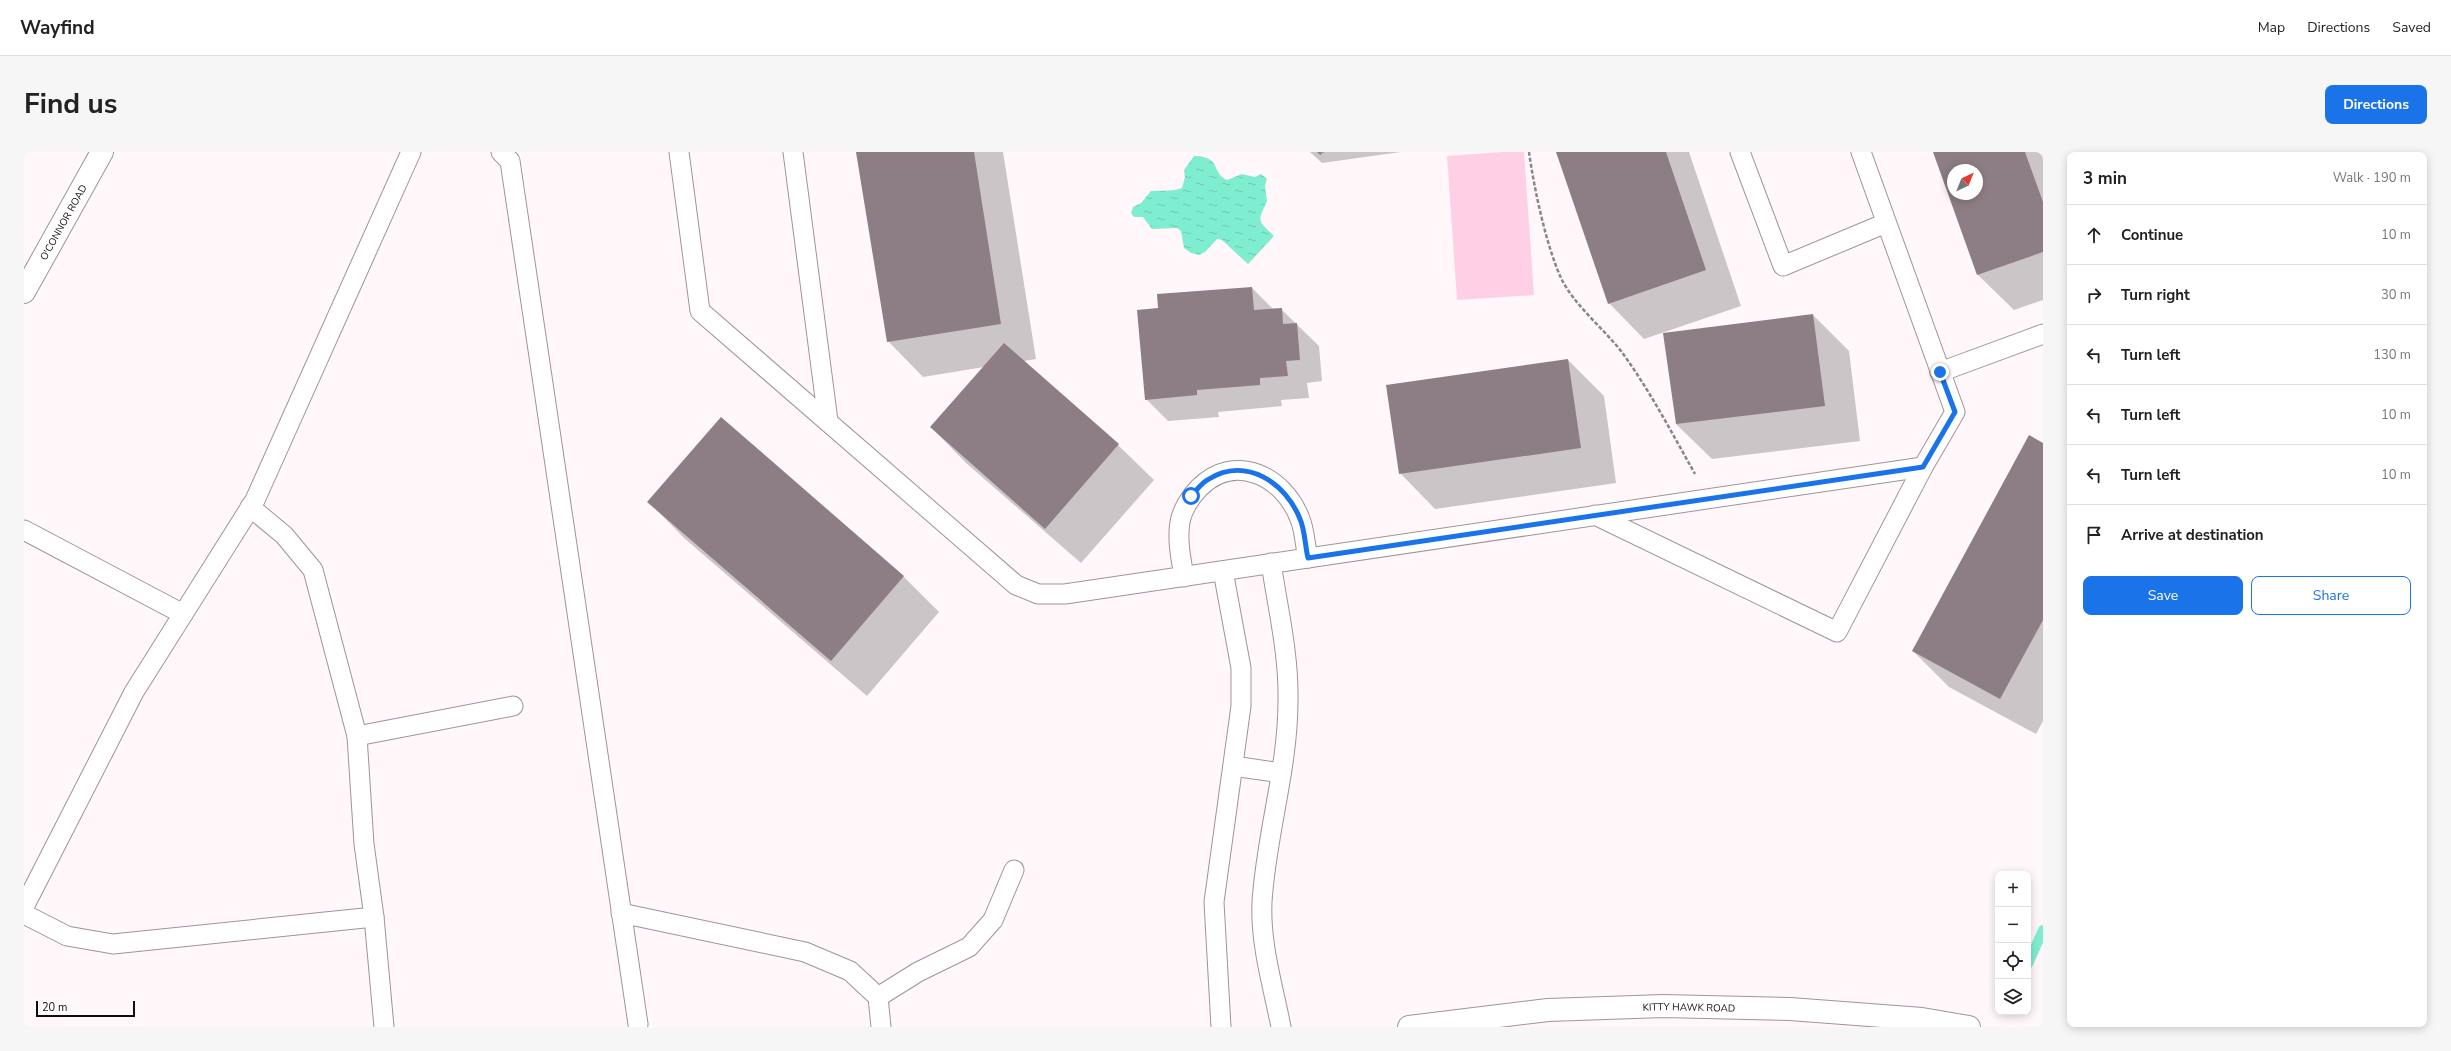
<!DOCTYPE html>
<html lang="en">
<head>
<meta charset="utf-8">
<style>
	:root { --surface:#fff; --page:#f6f6f6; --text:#222; --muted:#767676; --line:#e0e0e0; --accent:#1a73e8 }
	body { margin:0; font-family:"Nunito Sans",sans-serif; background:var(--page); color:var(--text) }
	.controls { position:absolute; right:12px; bottom:12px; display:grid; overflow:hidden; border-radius:8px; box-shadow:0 2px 10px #0003 }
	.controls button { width:36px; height:36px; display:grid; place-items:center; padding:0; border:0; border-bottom:1px solid var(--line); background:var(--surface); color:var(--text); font:20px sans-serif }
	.compass { position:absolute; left:1923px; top:12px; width:36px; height:36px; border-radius:50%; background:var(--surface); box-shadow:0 2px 10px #0003; rotate:43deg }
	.scale { position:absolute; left:12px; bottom:10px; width:99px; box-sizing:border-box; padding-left:4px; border:2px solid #110c0e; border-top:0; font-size:11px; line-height:14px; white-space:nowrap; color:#110c0e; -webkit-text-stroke:3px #fff; paint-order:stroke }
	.stop { position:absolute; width:12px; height:12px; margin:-9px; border:3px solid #1a73e8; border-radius:50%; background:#fff }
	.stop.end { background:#1a73e8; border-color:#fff; box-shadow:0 1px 4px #0008 }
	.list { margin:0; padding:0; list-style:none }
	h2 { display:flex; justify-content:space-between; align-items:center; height:52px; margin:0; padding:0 16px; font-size:17px }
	h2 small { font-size:13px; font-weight:400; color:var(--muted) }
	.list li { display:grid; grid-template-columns:26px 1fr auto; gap:12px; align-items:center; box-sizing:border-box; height:60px; padding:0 16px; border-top:1px solid var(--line) }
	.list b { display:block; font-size:15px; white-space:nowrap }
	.list em { font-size:13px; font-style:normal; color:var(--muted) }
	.actions { display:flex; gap:8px; padding:12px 16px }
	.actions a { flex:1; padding:9px 0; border:1px solid var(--accent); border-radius:8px; text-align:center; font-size:14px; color:var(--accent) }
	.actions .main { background:var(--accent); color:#fff }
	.icon { flex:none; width:22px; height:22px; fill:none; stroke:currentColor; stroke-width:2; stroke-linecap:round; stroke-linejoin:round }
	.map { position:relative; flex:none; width:2019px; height:875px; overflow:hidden; border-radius:8px }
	header { display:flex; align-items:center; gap:24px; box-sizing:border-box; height:56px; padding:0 20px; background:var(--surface); border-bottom:1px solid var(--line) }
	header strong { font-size:19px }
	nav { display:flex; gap:22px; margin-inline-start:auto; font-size:14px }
	.intro { display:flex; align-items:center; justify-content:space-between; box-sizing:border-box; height:96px; padding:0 24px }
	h1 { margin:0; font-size:28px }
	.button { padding:10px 18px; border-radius:8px; background:var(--accent); color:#fff; font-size:14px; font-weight:700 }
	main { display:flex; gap:24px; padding:0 24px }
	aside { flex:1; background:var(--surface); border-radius:8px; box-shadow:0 2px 10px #0003 }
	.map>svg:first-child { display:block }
	.garden { fill:#ffd0e5 }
	.water { fill:url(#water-ripples) }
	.shadow { fill:#0003; fill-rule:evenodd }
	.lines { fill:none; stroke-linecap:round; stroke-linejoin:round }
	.stream { stroke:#7fedd0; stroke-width:10 }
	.building { fill:#8d7d84; fill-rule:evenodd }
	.lane-casing { stroke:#a29299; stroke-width:21 }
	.secondary-casing { stroke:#a29299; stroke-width:24 }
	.path { stroke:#8b8587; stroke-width:2.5; stroke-dasharray:4 2; stroke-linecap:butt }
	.lane { stroke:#fff; stroke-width:19 }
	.secondary { stroke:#fff; stroke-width:22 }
	.route { stroke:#1a73e8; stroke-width:5 }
	.labels { text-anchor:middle; stroke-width:3.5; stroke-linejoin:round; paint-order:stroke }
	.street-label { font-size:10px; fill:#110c0e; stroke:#fff }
</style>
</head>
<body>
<header>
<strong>Wayfind</strong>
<nav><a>Map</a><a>Directions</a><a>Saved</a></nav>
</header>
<div class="intro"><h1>Find us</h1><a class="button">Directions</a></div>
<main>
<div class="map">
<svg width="2019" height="875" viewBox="0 0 2019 875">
	<defs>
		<pattern id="water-ripples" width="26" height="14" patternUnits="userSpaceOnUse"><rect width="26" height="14" fill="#7fedd0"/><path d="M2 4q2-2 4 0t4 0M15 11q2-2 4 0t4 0" fill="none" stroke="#6dcab1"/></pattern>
	</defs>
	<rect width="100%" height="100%" fill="#fff7fa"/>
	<polygon class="garden" points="1478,0 1500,0 1510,143 1433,148 1423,4"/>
	<path class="water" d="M1170,4c29,1 16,16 33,24l15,-6 13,3 6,-3 6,5 -2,7 2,15c-9,21 -11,18 7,35l-26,28 -26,-24 -5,-1 -12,13 -6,3 -8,-2 -7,-5 -3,-17 -4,-3 -25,1 -9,-12h-9l-3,-4 2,-6 8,-4 10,-12c11,-1 21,1 31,-3l3,-11 -1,-7z"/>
	<g class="shadow">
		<polygon points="833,0 979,0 1012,207 1000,209 1094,293 1130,328 1057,411 942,311 907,275 960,215 899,225 864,189"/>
		<polygon points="1286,0 1377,0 1298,11"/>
		<polygon points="1533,0 1665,0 1717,154 1620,187 1585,151"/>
		<path d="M1910,0h109v148l-29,10 -36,-35zM1929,18h24v24h-24z"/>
		<polygon points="1228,136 1250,158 1257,157 1295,194 1298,229 1283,231 1285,246 1257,248 1258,254 1194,260 1195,265 1144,269 1122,247 1135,157"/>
		<polygon points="1789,163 1825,199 1836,289 1688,307 1652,272"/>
		<polygon points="1544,208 1580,244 1592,331 1411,357 1376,321"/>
		<polygon points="697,267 880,425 915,460 843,544 660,386 625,350"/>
		<polygon points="2019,292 2019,569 2012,582 1925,535 1889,499"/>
	</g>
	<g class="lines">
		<polyline class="stream" points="2004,812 2019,778"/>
	</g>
	<g class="building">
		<polygon points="832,0 950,0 977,172 863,190"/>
		<polygon points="1532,0 1642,0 1682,118 1584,152"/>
		<path d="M1909,0h92l18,50v50l-66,23zM1929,18h24v24h-24z"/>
		<polygon points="1228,135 1230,158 1258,156 1259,172 1273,171 1276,208 1262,209 1264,224 1236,226 1236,233 1173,238 1173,243 1121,248 1113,158 1134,156 1133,142"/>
		<polygon points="1789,162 1801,254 1652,272 1639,181"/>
		<polygon points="980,191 1095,292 1021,377 906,275"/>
		<polygon points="1544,207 1557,296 1375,322 1362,233"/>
		<polygon points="697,265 880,424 807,509 623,350"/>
		<polygon points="2005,283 2019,291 2019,468 1976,547 1888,499"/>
	</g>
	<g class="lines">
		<defs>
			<g id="lane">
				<polyline points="477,0 486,9 614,872"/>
				<polyline points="655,0 676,159 992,433 1014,442 1041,442 1899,315"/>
				<polyline points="769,0 804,269"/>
				<polyline points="1716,0 1759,114 1862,71"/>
				<polyline points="1916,220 2019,182"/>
				<polyline points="226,355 260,383 289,418 333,584"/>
				<polyline points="1571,363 1813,480 1899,315 1931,260 1837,0"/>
				<polyline points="0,378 159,462"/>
				<path d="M1247,411c7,46 18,92 17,138 0,68 -22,134 -26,201 -2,42 11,84 19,125"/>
				<path d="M1160,425c-3,-18 -7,-37 -4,-55 2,-12 11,-26 19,-34 36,-36 85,-12 101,31 5,12 5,27 8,39"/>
				<polyline points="1209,614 1257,621"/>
				<polyline points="0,755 110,540 231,348 387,0"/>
				<polyline points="597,761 781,800 826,819 854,845 857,875"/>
				<polyline points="0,762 43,784 89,792 350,765 340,692 333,584 489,554"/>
				<polyline points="350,765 360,875"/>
				<polyline points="854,845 894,820 945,795 969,768 990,718"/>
				<polyline points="1197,875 1190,750 1217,554 1217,516 1199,419"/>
			</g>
			<g id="secondary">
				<path id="s1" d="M0,140l78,-140"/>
				<path id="s2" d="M1385,875l139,-17 115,-4 127,3 132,10 47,8"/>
			</g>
		</defs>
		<use href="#lane" class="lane-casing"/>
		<use href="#secondary" class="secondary-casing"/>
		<g class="path">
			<polyline points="1294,0 1298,2 1299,0"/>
			<path d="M1505,0c5,36 17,93 32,126 13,27 42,50 60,73 28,38 51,82 74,123"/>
		</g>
		<use href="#lane" class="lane"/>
		<use href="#secondary" class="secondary"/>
	</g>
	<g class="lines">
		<path class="route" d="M1167,344c5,-5 11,-14 18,-17 37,-23 77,4 91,40 5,11 5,27 8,39l615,-91 32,-55 -15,-40"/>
	</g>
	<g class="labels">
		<g class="street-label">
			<text dy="4" stroke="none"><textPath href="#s1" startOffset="80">O'CONNOR ROAD</textPath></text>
			<text dy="4" stroke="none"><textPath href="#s2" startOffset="281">KITTY HAWK ROAD</textPath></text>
		</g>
	</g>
</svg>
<div class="controls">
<button>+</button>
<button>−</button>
<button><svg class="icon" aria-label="locate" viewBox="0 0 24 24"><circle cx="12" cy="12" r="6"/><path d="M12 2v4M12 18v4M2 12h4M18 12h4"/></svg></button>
<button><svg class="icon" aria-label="layers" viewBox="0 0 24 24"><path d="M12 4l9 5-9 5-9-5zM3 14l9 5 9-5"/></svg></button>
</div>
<svg class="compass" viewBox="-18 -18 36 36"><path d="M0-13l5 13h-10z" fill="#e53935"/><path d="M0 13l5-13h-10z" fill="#767676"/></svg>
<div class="scale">20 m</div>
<div class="stop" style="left:1167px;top:344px"></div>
<div class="stop end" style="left:1916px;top:220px"></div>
</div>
<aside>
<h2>3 min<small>Walk · 190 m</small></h2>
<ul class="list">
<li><svg class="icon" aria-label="ahead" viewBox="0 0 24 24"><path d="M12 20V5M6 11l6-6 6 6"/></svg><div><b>Continue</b></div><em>10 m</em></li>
<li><svg class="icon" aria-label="right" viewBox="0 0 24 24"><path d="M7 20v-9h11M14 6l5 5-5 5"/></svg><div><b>Turn right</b></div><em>30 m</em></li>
<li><svg class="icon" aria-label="left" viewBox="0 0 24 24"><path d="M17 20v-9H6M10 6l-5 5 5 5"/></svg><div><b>Turn left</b></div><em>130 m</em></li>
<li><svg class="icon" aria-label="left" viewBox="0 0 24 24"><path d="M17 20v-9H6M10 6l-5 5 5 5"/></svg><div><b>Turn left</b></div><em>10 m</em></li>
<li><svg class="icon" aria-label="left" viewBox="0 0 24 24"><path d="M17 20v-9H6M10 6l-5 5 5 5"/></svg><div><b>Turn left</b></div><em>10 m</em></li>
<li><svg class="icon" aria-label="arrive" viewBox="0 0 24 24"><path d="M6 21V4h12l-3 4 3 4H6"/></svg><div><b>Arrive at destination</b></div></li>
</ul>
<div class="actions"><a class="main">Save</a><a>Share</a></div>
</aside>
</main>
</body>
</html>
